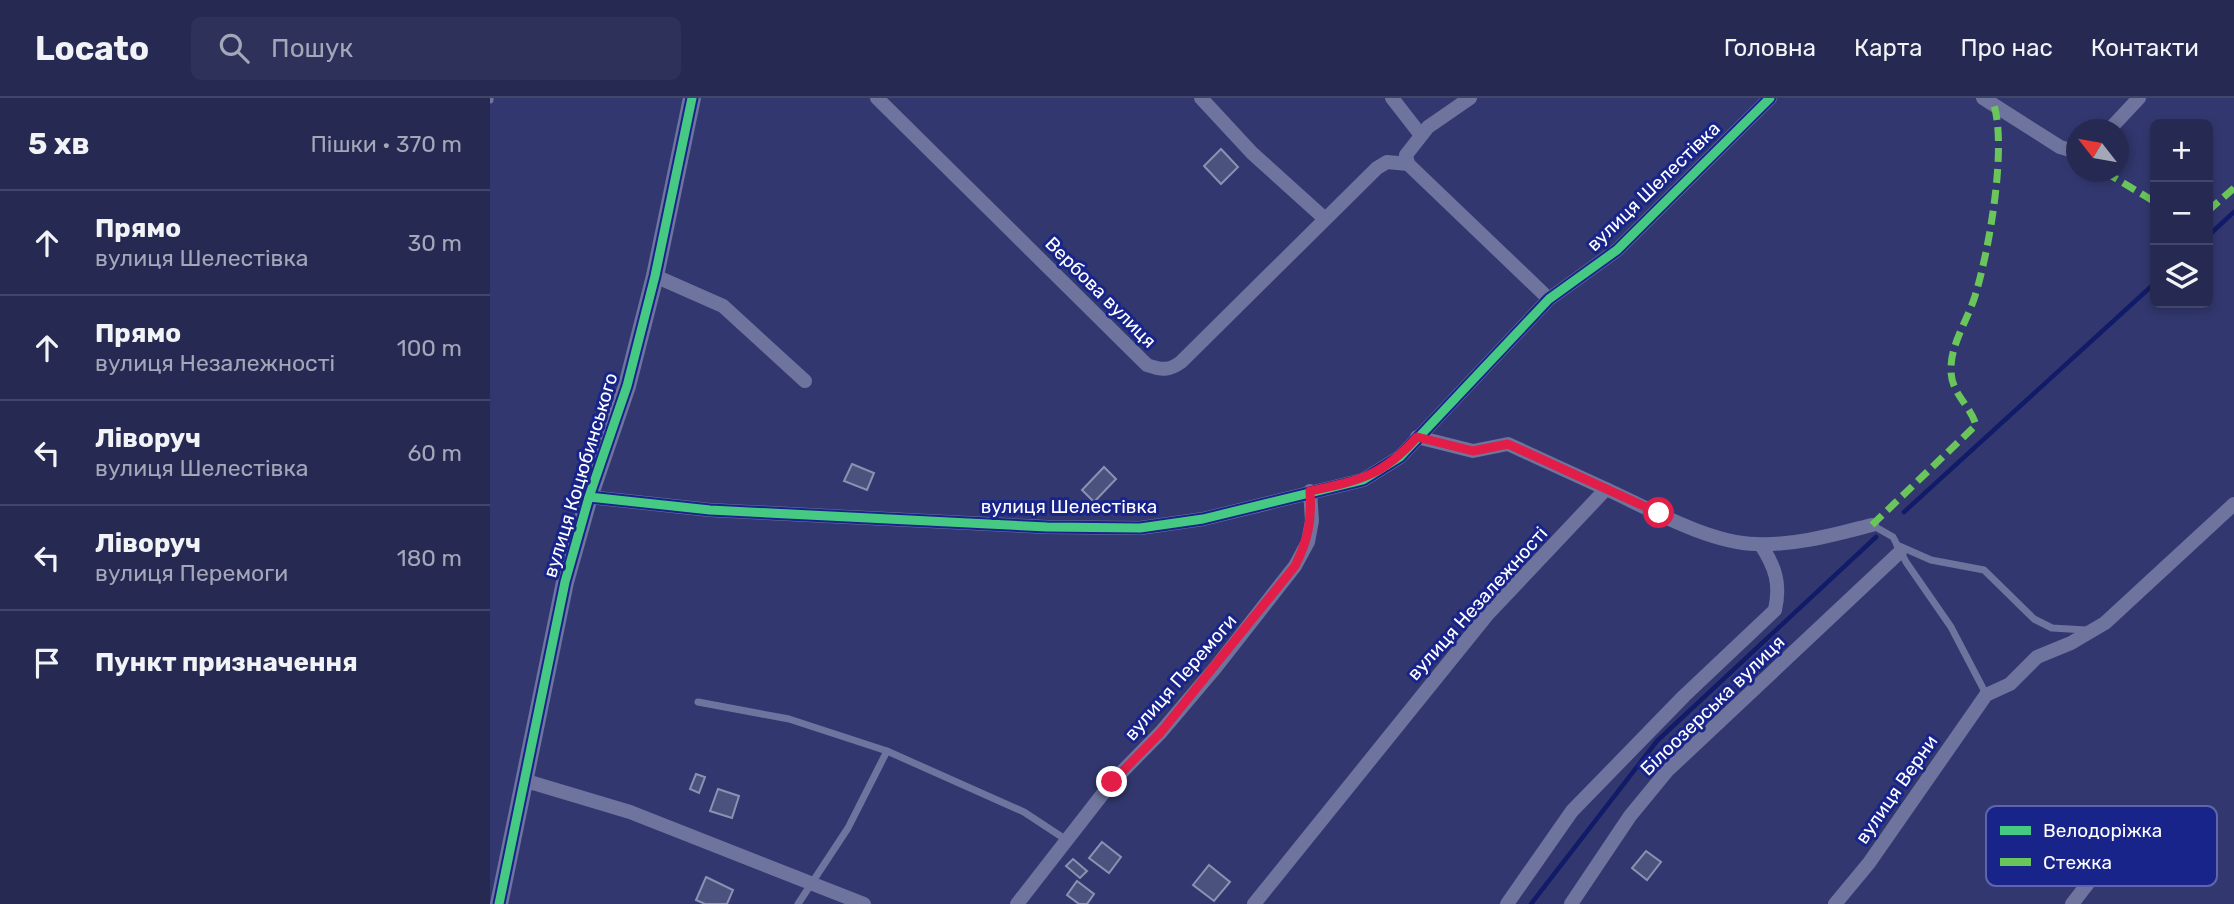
<!DOCTYPE html>
<html lang="uk">
<head>
<meta charset="utf-8">
<style>
	:root { --surface:#262a53; --page:#2e325a; --text:#f1f3f6; --muted:#a4a7b8; --line:#42466a }
	body { margin:0; font-family:Rubik,sans-serif; background:var(--page); color:var(--text) }
	.controls { position:absolute; right:21px; top:21px; display:grid; overflow:hidden; border-radius:10px; box-shadow:0 4px 10px #0003 }
	.controls button { width:63px; height:63px; display:grid; place-items:center; padding:0; border:0; border-bottom:2px solid var(--line); background:var(--surface); color:var(--text); font:35px sans-serif }
	.compass { position:absolute; left:1576px; top:21px; width:63px; height:63px; border-radius:50%; background:var(--surface); box-shadow:0 4px 10px #0003; rotate:301deg }
	.stop { position:absolute; width:21px; height:21px; margin:-16px; border:5px solid #e11d48; border-radius:50%; background:#fff }
	.stop.end { background:#e11d48; border-color:#fff; box-shadow:0 2px 7px #0008 }
	.list { margin:0; padding:0; list-style:none }
	h2 { display:flex; justify-content:space-between; align-items:center; height:91px; margin:0; padding:0 28px; font-size:30px }
	h2 small { font-size:23px; font-weight:400; color:var(--muted) }
	.list li { display:grid; grid-template-columns:46px 1fr auto; gap:21px; align-items:center; box-sizing:border-box; height:105px; padding:0 28px; border-top:2px solid var(--line) }
	.list b { display:block; font-size:26px; white-space:nowrap }
	.list p { margin:0; font-size:23px; white-space:nowrap; color:var(--muted) }
	.list em { font-size:23px; font-style:normal; color:var(--muted) }
	.icon { flex:none; width:38px; height:38px; fill:none; stroke:currentColor; stroke-width:2; stroke-linecap:round; stroke-linejoin:round }
	.map { position:relative; flex:none; width:1744px; height:806px; overflow:hidden }
	header { display:flex; align-items:center; gap:42px; box-sizing:border-box; height:98px; padding:0 35px; background:var(--surface); border-bottom:2px solid var(--line) }
	header strong { font-size:33px }
	nav { display:flex; gap:38px; margin-inline-start:auto; font-size:24px }
	.search { width:490px; height:63px; background:var(--page); display:flex; align-items:center; gap:18px; box-sizing:border-box; padding:0 24px; border-radius:10px; color:var(--muted); font-size:26px }
	main { display:flex }
	aside { flex:1; background:var(--surface) }
	.map>svg:first-child { display:block }
	.lines { fill:none; stroke-linecap:round; stroke-linejoin:round }
	.stream { stroke:#121b67; stroke-width:4.5 }
	.building { fill:#4c527e; stroke:#8c91b2; stroke-width:2 }
	.service { stroke:#6e749d; stroke-width:7 }
	.minor { stroke:#6e749d; stroke-width:14 }
	.tertiary { stroke:#6e749d; stroke-width:18 }
	.quiet { stroke:#6ac65a; stroke-width:7; stroke-dasharray:14 7; stroke-linecap:butt }
	.cycleway-casing { stroke:#182489; stroke-width:13 }
	.cycleway { stroke:#46c982; stroke-width:9 }
	.route { stroke:#e11d48; stroke-width:9 }
	.labels { text-anchor:middle; stroke-width:6; stroke-linejoin:round; paint-order:stroke }
	.street-label { font-size:19px; fill:#fff; stroke:#182489 }
	.key { fill:#182489; stroke:#5d66ac; stroke-width:2 }
	.key-label { font-size:19px; fill:#fff }
</style>
</head>
<body>
<header>
<strong>Locato</strong>
<div class="search"><svg class="icon" aria-label="search" viewBox="0 0 24 24"><circle cx="10" cy="10" r="6"/><path d="M15 15l6 6"/></svg>Пошук</div>
<nav><a>Головна</a><a>Карта</a><a>Про нас</a><a>Контакти</a></nav>
</header>
<main>
<aside>
<h2>5 хв<small>Пішки · 370 m</small></h2>
<ul class="list">
<li><svg class="icon" aria-label="ahead" viewBox="0 0 24 24"><path d="M12 20V5M6 11l6-6 6 6"/></svg><div><b>Прямо</b><p>вулиця Шелестівка</p></div><em>30 m</em></li>
<li><svg class="icon" aria-label="ahead" viewBox="0 0 24 24"><path d="M12 20V5M6 11l6-6 6 6"/></svg><div><b>Прямо</b><p>вулиця Незалежності</p></div><em>100 m</em></li>
<li><svg class="icon" aria-label="left" viewBox="0 0 24 24"><path d="M17 20v-9H6M10 6l-5 5 5 5"/></svg><div><b>Ліворуч</b><p>вулиця Шелестівка</p></div><em>60 m</em></li>
<li><svg class="icon" aria-label="left" viewBox="0 0 24 24"><path d="M17 20v-9H6M10 6l-5 5 5 5"/></svg><div><b>Ліворуч</b><p>вулиця Перемоги</p></div><em>180 m</em></li>
<li><svg class="icon" aria-label="arrive" viewBox="0 0 24 24"><path d="M6 21V4h12l-3 4 3 4H6"/></svg><div><b>Пункт призначення</b></div></li>
</ul>
</aside>
<div class="map">
<svg width="1744" height="806" viewBox="0 0 1744 806">
	<rect width="100%" height="100%" fill="#32386f"/>
	<g class="lines">
		<g class="stream">
			<polyline points="1718,138 1744,114"/>
			<polyline points="1414,414 1665,185"/>
			<polyline points="1041,806 1167,643 1386,439"/>
		</g>
	</g>
	<g class="building">
		<polygon points="731,51 748,69 731,86 714,68"/>
		<polygon points="362,366 384,375 377,392 354,383"/>
		<polygon points="614,369 626,381 604,404 592,392"/>
		<polygon points="206,676 215,679 209,695 200,691"/>
		<polygon points="228,691 249,698 242,720 220,713"/>
		<polygon points="612,744 631,759 619,775 599,760"/>
		<polygon points="1156,753 1171,764 1157,782 1142,770"/>
		<polygon points="583,761 597,773 590,780 576,768"/>
		<polygon points="719,767 740,784 724,803 703,787"/>
		<polygon points="216,779 243,792 237,806 215,806 206,802"/>
		<polygon points="587,783 604,796 597,806 589,806 577,797"/>
	</g>
	<g class="lines">
		<g class="service">
			<polyline points="0,2 0,0"/>
			<polyline points="1382,427 1403,439 1416,464 1461,529 1496,596"/>
			<polyline points="1407,447 1441,462 1494,472 1544,521 1562,530 1596,532"/>
			<polyline points="208,604 299,621 397,653"/>
			<polyline points="308,806 358,730 397,653 534,714 578,743"/>
		</g>
		<g class="minor">
			<path d="M387,0l270,267c14,5 22,6 34,-3l196,-194 10,-6 21,2 -2,-9 22,-28 42,-29"/>
			<polyline points="711,0 762,55 834,120"/>
			<polyline points="902,0 930,36"/>
			<polyline points="1493,0 1570,49 1587,54"/>
			<polyline points="1619,32 1649,0"/>
			<polyline points="918,66 1059,201"/>
			<polyline points="165,178 233,208 315,283"/>
			<path d="M1116,391c44,20 103,54 150,55 39,2 80,-10 116,-19"/>
			<polyline points="99,399 220,412 557,429 650,430 713,421 873,382 910,359 1059,201 1127,152 1280,0"/>
			<polyline points="33,682 140,714 374,806"/>
			<polyline points="527,806 622,684 671,634 726,569 805,468 818,444 822,423 820,393"/>
			<polyline points="764,806 997,517 1116,391 1018,346 983,353 927,339"/>
			<path d="M1017,806l65,-93 112,-115 91,-86c6,-27 0,-43 -14,-65"/>
			<polyline points="1081,806 1140,718 1177,673 1410,454"/>
			<polyline points="1345,806 1379,765 1496,597 1520,586 1547,559 1581,545 1615,525 1744,406"/>
			<polyline points="1582,806 1616,762"/>
		</g>
		<polyline class="tertiary" points="9,806 75,484 99,399 137,288 165,178 202,0"/>
		<g class="quiet">
			<polyline points="1584,54 1587,56"/>
			<polyline points="1615,74 1665,104"/>
			<polyline points="1718,113 1744,90"/>
			<path d="M1382,427l104,-100c-7,-22 -26,-32 -25,-57 0,-24 17,-49 24,-72 14,-45 32,-147 19,-191"/>
		</g>
		<defs>
			<g id="cycleway">
				<polyline points="99,399 220,412 557,429 650,430 713,421 873,382 910,359 1059,201 1127,152 1280,0"/>
				<polyline points="9,806 75,484 99,399 137,288 165,178 202,0"/>
			</g>
		</defs>
		<use href="#cycleway" class="cycleway-casing"/>
		<use href="#cycleway" class="cycleway"/>
	</g>
	<g class="lines">
		<path class="route" d="M622,684l49,-50 134,-166c13,-26 17,-45 15,-75 48,-10 73,-15 107,-54l56,14 35,-7 151,69"/>
	</g>
	<g class="labels">
		<g class="street-label">
			<text transform="translate(1163 88) rotate(-44)" y="7">вулиця Шелестівка</text>
			<text transform="translate(611 194) rotate(45)" y="7">Вербова вулиця</text>
			<text transform="translate(90 377) rotate(-73)" y="7">вулиця Коцюбинського</text>
			<text x="579" y="415">вулиця Шелестівка</text>
			<text transform="translate(987 505) rotate(-48)" y="7">вулиця Незалежності</text>
			<text transform="translate(690 579) rotate(-49)" y="7">вулиця Перемоги</text>
			<text transform="translate(1222 607) rotate(-44)" y="7">Білоозерська вулиця</text>
			<text transform="translate(1406 691) rotate(-55)" y="7">вулиця Верни</text>
		</g>
	</g>
	<rect x="1496" y="708" width="231" height="80" rx="10" class="key"/>
	<rect x="1510" y="728" width="31" height="9" fill="#46c982"/>
	<rect x="1510" y="760" width="31" height="8" fill="#6ac65a"/>
	<g class="key-label">
		<text x="1553" y="739">Велодоріжка</text>
		<text x="1553" y="771">Стежка</text>
	</g>
</svg>
<div class="controls">
<button>+</button>
<button>−</button>
<button><svg class="icon" aria-label="layers" viewBox="0 0 24 24"><path d="M12 4l9 5-9 5-9-5zM3 14l9 5 9-5"/></svg></button>
</div>
<svg class="compass" viewBox="-18 -18 36 36"><path d="M0-13l5 13h-10z" fill="#e53935"/><path d="M0 13l5-13h-10z" fill="#a4a7b8"/></svg>
<div class="stop" style="left:1169px;top:415px"></div>
<div class="stop end" style="left:622px;top:684px"></div>
</div>
</main>
</body>
</html>
